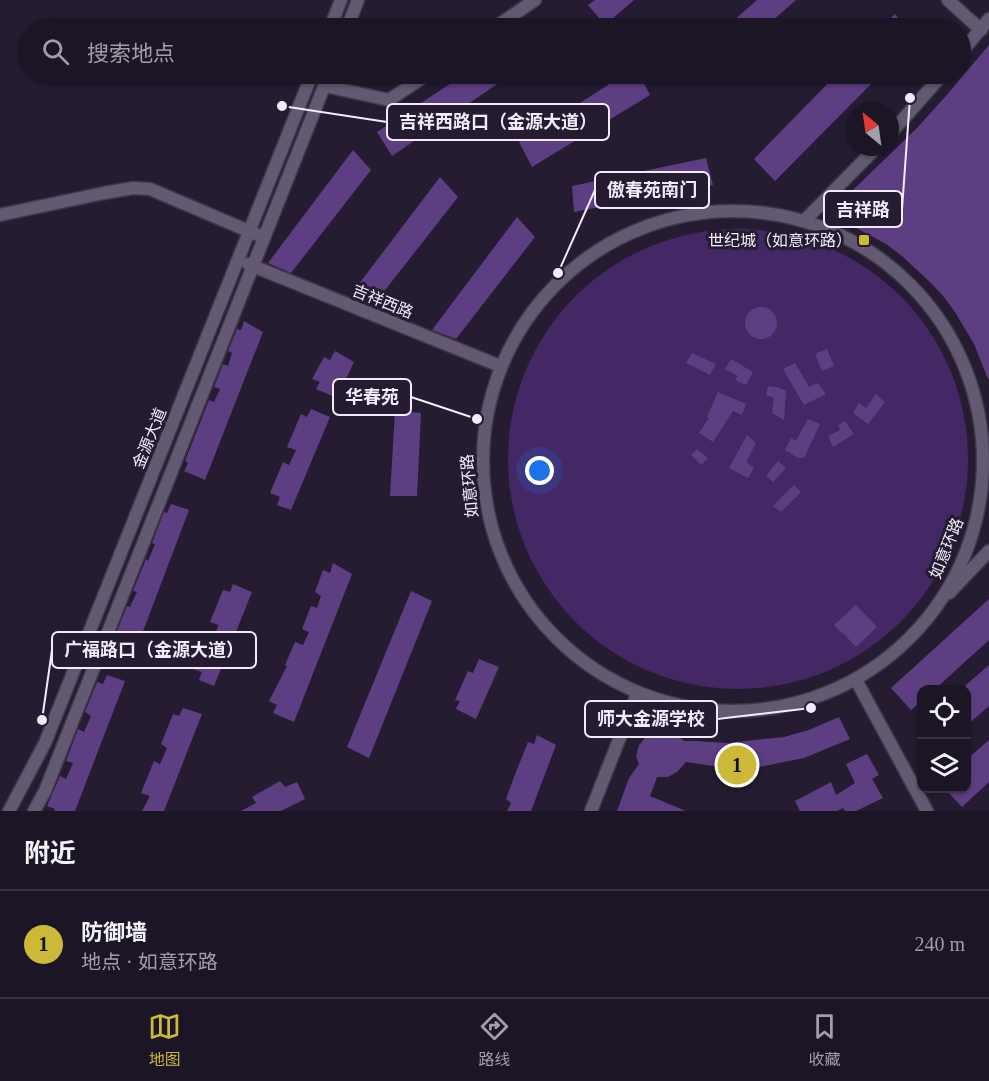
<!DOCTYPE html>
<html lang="zh">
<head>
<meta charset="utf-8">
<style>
	:root { --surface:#1c1525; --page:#292232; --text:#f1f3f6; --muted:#a09fa7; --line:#3a3442; --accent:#cdb938 }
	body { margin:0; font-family:"Times New Roman","Noto Sans SC",serif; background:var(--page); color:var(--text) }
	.controls { position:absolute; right:18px; bottom:18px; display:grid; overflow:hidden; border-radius:12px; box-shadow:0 2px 4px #0004 }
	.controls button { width:54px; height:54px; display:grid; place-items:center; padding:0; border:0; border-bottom:2px solid var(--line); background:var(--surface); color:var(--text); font:30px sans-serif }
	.compass { position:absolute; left:845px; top:102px; width:54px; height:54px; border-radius:50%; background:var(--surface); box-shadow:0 2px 4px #0004; rotate:331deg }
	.you { position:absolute; left:540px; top:471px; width:21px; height:21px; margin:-15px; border:4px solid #fff; border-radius:50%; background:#1a73e8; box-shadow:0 0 0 9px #1a73e833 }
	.badge { display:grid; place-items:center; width:39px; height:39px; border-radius:50%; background:var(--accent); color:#111; font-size:20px; font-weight:700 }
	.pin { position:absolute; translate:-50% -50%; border:3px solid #fff; box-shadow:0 2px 6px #0006 }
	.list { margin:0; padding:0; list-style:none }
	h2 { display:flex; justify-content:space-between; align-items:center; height:78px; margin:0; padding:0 24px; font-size:26px }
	h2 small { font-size:20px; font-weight:400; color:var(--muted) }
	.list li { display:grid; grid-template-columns:39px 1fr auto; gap:18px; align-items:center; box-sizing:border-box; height:108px; padding:0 24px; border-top:2px solid var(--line) }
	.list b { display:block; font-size:22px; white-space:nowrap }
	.list p { margin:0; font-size:20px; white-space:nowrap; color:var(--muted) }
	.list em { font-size:20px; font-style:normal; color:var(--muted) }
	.icon { flex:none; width:33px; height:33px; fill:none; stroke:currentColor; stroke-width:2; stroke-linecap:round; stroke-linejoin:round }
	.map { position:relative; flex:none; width:989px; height:811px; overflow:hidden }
	.search { position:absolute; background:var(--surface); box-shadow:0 2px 4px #0004; left:18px; right:18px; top:18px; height:66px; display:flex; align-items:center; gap:15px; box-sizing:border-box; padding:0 21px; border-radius:33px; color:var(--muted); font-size:22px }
	.sheet { height:186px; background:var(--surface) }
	nav { display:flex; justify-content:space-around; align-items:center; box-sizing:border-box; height:84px; border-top:2px solid var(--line); background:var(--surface); font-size:16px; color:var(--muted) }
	nav a { display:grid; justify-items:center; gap:3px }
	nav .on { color:var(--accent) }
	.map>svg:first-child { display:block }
	.green { fill:#442765 }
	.building { fill:#5e3e83 }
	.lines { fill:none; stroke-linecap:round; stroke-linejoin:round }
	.minor-casing { stroke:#40384a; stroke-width:15 }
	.minor { stroke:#635972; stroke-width:12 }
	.poi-dot { fill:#cdb938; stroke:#251c31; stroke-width:2 }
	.labels { text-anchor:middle; stroke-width:6; stroke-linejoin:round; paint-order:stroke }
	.poi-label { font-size:16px; fill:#f1ebfa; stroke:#251c31; text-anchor:end }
	.street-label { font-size:16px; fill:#f1ebfa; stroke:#251c31 }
	.leader { fill:none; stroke:#f1ebfa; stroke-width:2 }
	.callout-dot { fill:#f1ebfa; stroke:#251c31; stroke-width:2 }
	.callout { fill:#251c31; stroke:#f1ebfa; stroke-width:2 }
	.callout-label { font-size:18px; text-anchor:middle; font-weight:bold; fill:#f1ebfa }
</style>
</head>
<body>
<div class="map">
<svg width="989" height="811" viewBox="0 0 989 811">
	<rect width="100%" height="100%" fill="#251c31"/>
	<circle class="green" cx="738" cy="459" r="230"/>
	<g class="building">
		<polygon points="595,0 634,0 605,25 588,5"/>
		<polygon points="757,0 796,0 764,28 725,28"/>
		<polygon points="895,14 906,28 881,28"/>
		<polygon points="550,18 555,28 534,28"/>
		<polygon points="989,45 989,379 988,379 974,344 955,312 944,297 931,283 902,256 886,244 851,225 846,213 844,204 847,197 854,189 916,129 945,97"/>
		<polygon points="465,74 512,74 392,156 377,132"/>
		<polygon points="625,74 639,74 650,95 532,167 519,142"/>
		<polygon points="837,74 881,74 775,181 754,159"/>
		<polygon points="353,150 371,170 291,273 268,263"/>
		<polygon points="706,158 713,185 574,212 572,186"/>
		<polygon points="440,177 458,197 375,303 352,293"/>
		<polygon points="517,217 535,237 456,339 432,330"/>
		<circle cx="761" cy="323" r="16"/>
		<polygon points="244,321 263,332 205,480 184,471 188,463 185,461 209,400 214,402 220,389 214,387 223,364 228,366 232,353 228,351 237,329 241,330"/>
		<polygon points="827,349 834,366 822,371 815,354"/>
		<polygon points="335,351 354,362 337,398 316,389 320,382 312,379 324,357 330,360"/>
		<polygon points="692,353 716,364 710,375 686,363"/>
		<polygon points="731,359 753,372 746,385 735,380 738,376 725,369"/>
		<polygon points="795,363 809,387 818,383 826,394 804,405 783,369"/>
		<polygon points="768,386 777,387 786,391 784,420 772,413 774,398 766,395"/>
		<polygon points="718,392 746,404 742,415 733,411 713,442 699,433 709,418 707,417"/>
		<polygon points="876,394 885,402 868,424 853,413 859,403 866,408"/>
		<polygon points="311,409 330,417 291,510 277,505 280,497 270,493 283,462 289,465 296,450 287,447 301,414 307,417"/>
		<polygon points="395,411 421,413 417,496 390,496"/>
		<polygon points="808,419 820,424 804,458 798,458 785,450 791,438 796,441"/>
		<polygon points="845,421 854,434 833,447 828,436 840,430 838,425"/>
		<polygon points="747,435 756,443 746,462 754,468 748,478 729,468"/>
		<polygon points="697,449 708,458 701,465 691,455"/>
		<polygon points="778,461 786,468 773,482 766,476"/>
		<polygon points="794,485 801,492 781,512 773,506"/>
		<polygon points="171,504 189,510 134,655 116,647 119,638 115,636 127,606 130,607 137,592 133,591 146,559 148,561 155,544 152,543 164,512 167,513"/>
		<polygon points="333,563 352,574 294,722 273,713 277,705 269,701 287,666 285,665 295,642 303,645 309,632 302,629 311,606 317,608 321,596 315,592 323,570 330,573"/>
		<polygon points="233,584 252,592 214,686 199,680 202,672 193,669 206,638 212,640 219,625 210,622 223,590 230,592"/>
		<polygon points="411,591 432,601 369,758 347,747"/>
		<polygon points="989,599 989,640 934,690 921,690 921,701 911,710 891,688"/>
		<polygon points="856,605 877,627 856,647 842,632 841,633 834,625"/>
		<polygon points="479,659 499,667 476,719 456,709 460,701 455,700 468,671 473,673"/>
		<polygon points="989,665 989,706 966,726 966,685"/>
		<polygon points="107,675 125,681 75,811 54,811 55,809 47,806 60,776 66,779 73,763 66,761 78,729 84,732 91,716 85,712 97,682 103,684"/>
		<polygon points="183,708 202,714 164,811 142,811 150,796 141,793 154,761 160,764 167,748 161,744 173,714 179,716"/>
		<polygon points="839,717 850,739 804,758 754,768 713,766 686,762 677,772 668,777 657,777 650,796 686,811 617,811 629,778 639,764 636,756 639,745 649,733 659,730 672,731 684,741 696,741 726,743 784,737 809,730"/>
		<polygon points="537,735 556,745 531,811 507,811 511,803 506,799 514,777 528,742 534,744"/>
		<polygon points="989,740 989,782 962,807 945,789 966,789 966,760"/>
		<polygon points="867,754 879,775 872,779 883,798 856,811 845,811 843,808 837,811 800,811 795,801 831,782 836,795 855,783 846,764"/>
		<polygon points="280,781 285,787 297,782 305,799 281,811 241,811 256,803 252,797"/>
	</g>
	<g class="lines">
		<defs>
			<g id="minor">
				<polyline points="948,0 981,30"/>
				<polyline points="330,28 341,0"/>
				<polyline points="347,28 358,0"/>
				<polyline points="494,28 535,0"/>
				<polyline points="960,54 989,19"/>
				<polyline points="325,86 389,100 428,74"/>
				<polyline points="890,134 943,74"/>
				<circle cx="733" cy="461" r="250"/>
				<polyline points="0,215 104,193 133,188 150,189 258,235"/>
				<polyline points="805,220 877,147"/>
				<polyline points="248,264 500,366"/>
				<polyline points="949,593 989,551"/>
				<polyline points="856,680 927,811"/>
				<polyline points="9,811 45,743 312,74"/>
				<polyline points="34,811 45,791 329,74"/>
				<polyline points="591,811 637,694"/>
			</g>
		</defs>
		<use href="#minor" class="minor-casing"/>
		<use href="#minor" class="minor"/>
	</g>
	<rect class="poi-dot" x="858" y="234" width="12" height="12" rx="3"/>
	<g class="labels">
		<g class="poi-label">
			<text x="852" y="246">世纪城（如意环路）</text>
		</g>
		<g class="street-label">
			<text transform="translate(383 301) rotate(22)" y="6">吉祥西路</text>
			<text transform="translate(149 438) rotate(-68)" y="6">金源大道</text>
			<text transform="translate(469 486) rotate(-95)" y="6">如意环路</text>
			<text transform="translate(946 548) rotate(-68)" y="6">如意环路</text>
		</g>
	</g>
	<path class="leader" d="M282 106L387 122M558 273L595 190M910 98L902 209M477 419L411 397M42 720L52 650M811 708L717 719"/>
	<g class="callout-dot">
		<circle cx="282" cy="106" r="6"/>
		<circle cx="558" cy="273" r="6"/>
		<circle cx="910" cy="98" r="6"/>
		<circle cx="477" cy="419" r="6"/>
		<circle cx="42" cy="720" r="6"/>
		<circle cx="811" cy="708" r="6"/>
	</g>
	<g class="callout">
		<rect x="387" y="104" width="222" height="36" rx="6"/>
		<rect x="595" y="172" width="114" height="36" rx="6"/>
		<rect x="824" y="191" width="78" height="36" rx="6"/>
		<rect x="333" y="379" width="78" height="36" rx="6"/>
		<rect x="52" y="632" width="204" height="36" rx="6"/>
		<rect x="585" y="701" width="132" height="36" rx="6"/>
	</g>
	<g class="callout-label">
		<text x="498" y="128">吉祥西路口（金源大道）</text>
		<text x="652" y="196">傲春苑南门</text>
		<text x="863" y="216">吉祥路</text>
		<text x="372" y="403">华春苑</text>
		<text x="154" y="656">广福路口（金源大道）</text>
		<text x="651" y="725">师大金源学校</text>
	</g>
</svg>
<div class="controls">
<button><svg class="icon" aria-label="locate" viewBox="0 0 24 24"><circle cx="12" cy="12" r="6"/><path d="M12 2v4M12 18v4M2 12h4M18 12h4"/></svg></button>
<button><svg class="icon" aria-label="layers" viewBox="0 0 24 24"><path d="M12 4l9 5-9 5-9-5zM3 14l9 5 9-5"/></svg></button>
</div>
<svg class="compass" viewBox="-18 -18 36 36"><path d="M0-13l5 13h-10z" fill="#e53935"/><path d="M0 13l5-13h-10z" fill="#a09fa7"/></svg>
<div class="you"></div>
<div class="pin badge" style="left:737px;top:765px">1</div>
<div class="search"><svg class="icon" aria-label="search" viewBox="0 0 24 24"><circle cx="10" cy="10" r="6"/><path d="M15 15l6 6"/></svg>搜索地点</div>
</div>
<section class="sheet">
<h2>附近<small></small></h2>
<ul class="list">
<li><span class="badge">1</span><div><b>防御墙</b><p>地点 · 如意环路</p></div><em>240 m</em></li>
</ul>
</section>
<nav>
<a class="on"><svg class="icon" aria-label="map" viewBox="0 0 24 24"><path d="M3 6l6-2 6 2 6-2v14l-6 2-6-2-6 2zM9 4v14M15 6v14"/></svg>地图</a>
<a><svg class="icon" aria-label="directions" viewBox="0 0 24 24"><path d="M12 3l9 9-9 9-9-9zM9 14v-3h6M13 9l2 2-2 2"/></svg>路线</a>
<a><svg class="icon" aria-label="saved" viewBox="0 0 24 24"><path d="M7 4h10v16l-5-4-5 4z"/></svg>收藏</a>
</nav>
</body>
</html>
